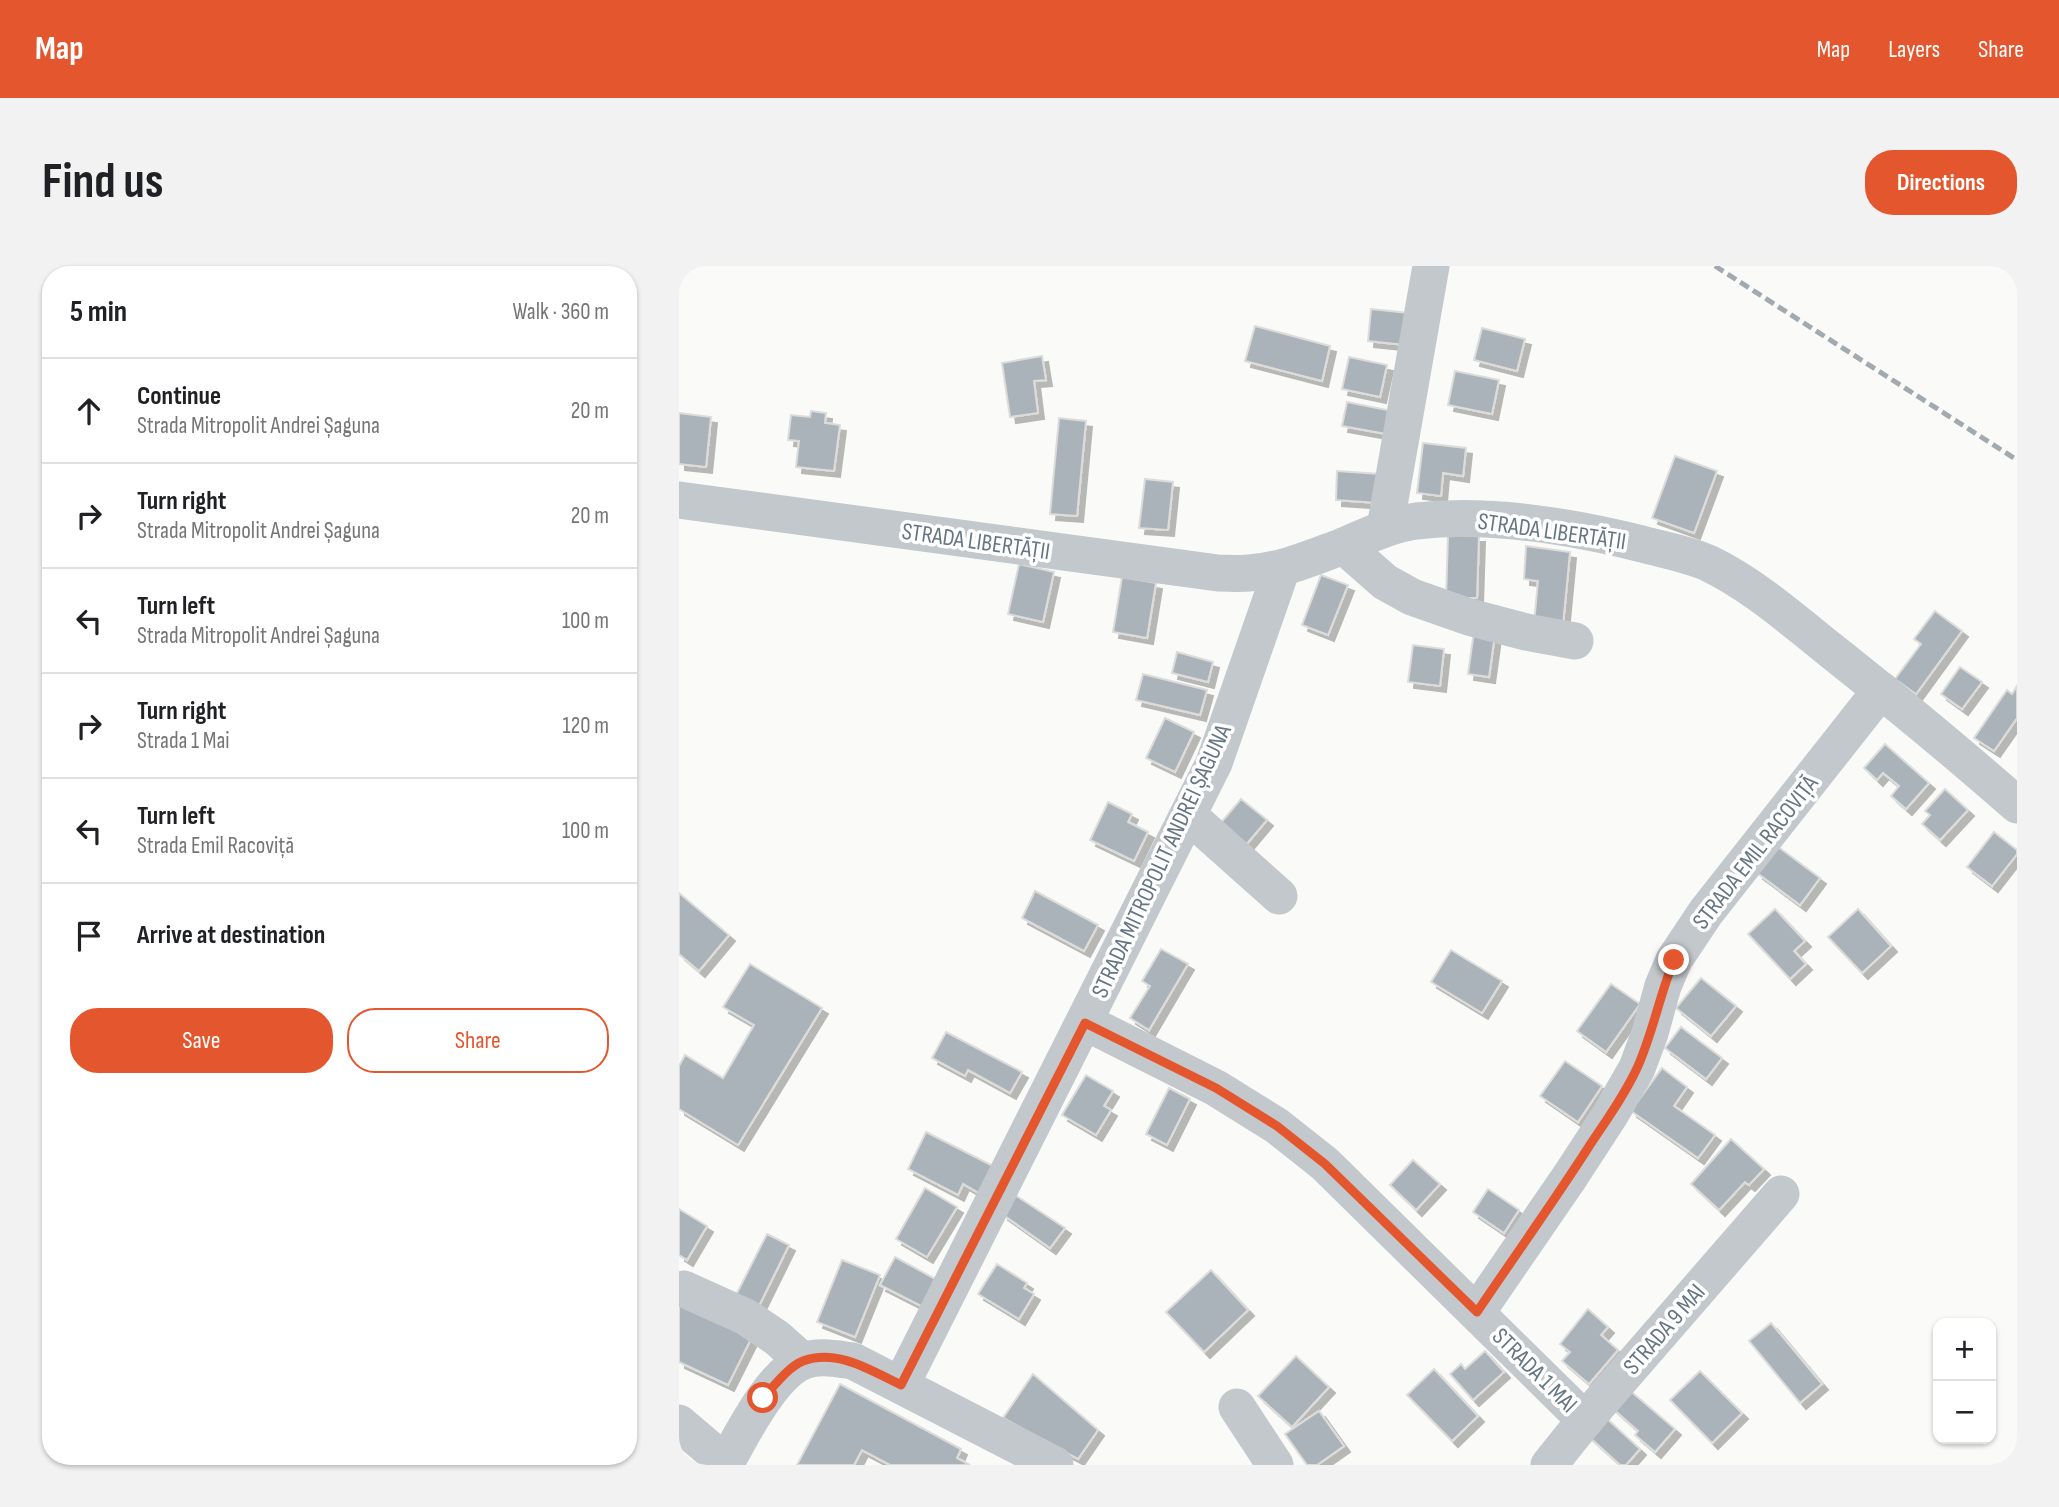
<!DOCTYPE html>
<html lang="en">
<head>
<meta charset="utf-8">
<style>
	:root { --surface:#fff; --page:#f2f2f2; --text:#202124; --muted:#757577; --line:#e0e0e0; --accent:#e4572e }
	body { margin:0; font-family:"Sofia Sans Condensed",sans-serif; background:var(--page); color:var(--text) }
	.controls { position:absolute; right:21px; bottom:21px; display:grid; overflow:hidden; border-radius:14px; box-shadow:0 2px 5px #0004 }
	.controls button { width:63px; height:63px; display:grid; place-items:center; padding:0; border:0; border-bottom:2px solid var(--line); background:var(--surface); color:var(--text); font:35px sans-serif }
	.stop { position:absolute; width:21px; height:21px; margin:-16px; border:5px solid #e4572e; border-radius:50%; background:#fff }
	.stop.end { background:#e4572e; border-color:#fff; box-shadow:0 2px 7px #0008 }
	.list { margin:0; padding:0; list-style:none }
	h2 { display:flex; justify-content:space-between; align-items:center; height:91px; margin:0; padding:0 28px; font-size:30px }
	h2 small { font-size:23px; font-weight:400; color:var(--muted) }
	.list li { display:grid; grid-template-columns:46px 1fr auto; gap:21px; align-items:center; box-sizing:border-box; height:105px; padding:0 28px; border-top:2px solid var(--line) }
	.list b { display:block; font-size:26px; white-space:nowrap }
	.list p { margin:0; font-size:23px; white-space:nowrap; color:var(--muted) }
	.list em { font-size:23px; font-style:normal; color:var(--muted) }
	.actions { display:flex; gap:14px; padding:21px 28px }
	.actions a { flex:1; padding:16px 0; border:2px solid var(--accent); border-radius:28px; text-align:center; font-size:24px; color:var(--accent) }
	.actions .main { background:var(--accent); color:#fff }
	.icon { flex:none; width:38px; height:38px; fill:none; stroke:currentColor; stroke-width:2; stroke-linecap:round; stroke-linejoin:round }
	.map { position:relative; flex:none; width:1338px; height:1199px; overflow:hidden; border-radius:28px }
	header { display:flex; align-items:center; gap:42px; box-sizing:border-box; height:98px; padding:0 35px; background:var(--accent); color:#fff }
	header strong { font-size:33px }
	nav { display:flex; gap:38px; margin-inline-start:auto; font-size:24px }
	.intro { display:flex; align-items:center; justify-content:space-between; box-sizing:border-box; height:168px; padding:0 42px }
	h1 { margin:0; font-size:49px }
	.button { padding:18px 32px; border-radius:28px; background:var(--accent); color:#fff; font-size:24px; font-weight:700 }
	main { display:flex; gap:42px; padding:0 42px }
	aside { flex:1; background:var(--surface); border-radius:28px; box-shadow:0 2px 5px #0004 }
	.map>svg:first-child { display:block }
	.building { fill:#aab3b9; stroke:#dcdcda; stroke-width:2; filter:url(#shadow) }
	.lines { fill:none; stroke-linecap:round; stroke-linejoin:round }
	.minor { stroke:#c3c8cc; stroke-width:37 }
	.rail { stroke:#a2aab0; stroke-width:5; stroke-dasharray:10 5; stroke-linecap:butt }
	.route { stroke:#e4572e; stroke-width:9 }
	.labels { text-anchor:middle; stroke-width:7; stroke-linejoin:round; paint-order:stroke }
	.street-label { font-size:24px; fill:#657683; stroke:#fff }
</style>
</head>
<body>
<header>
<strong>Map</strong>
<nav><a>Map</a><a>Layers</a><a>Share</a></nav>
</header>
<div class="intro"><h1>Find us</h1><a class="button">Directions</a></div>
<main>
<aside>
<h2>5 min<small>Walk · 360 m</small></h2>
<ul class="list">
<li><svg class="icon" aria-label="ahead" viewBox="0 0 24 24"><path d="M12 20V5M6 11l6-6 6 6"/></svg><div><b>Continue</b><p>Strada Mitropolit Andrei Șaguna</p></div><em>20 m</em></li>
<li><svg class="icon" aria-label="right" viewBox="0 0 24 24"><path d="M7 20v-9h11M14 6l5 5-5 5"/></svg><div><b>Turn right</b><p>Strada Mitropolit Andrei Șaguna</p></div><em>20 m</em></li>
<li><svg class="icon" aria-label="left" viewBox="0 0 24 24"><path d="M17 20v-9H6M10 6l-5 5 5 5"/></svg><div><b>Turn left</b><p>Strada Mitropolit Andrei Șaguna</p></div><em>100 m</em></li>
<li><svg class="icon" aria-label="right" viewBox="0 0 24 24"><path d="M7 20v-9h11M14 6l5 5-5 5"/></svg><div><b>Turn right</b><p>Strada 1 Mai</p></div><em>120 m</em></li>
<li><svg class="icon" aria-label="left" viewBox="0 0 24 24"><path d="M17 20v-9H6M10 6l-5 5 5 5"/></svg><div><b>Turn left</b><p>Strada Emil Racoviță</p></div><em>100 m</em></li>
<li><svg class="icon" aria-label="arrive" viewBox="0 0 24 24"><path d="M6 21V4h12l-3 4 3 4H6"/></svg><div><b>Arrive at destination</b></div></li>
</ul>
<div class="actions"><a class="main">Save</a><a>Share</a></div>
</aside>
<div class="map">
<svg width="1338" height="1199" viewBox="0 0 1338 1199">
	<defs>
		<filter id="shadow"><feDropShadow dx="6" dy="6" stdDeviation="0" flood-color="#0004"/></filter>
	</defs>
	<rect width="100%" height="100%" fill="#fafaf8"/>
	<g class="building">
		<polygon points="692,43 729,47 726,79 689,75"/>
		<polygon points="576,60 651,80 643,115 566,95"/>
		<polygon points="803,62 846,73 838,105 795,94"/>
		<polygon points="363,90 367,114 355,115 359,147 331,151 323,97"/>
		<polygon points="670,91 708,99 701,131 663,123"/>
		<polygon points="776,105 820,114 813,148 769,139"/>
		<polygon points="668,136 718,146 713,169 663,160"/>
		<polygon points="132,145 147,147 146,157 161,159 155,205 117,201 120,175 109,174 112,149 131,151"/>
		<polygon points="0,147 32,151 27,201 0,198"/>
		<polygon points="380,152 407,155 398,250 371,248"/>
		<polygon points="744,177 787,182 784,210 764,207 762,230 738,227"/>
		<polygon points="996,190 1038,205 1015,267 973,252"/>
		<polygon points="658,205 701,208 699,237 657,234"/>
		<polygon points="466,213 494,216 489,264 460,262"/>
		<polygon points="769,270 800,270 798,332 767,332"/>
		<polygon points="847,280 891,286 884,359 855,357 859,315 845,313"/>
		<polygon points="340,298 375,306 364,356 329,348"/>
		<polygon points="642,309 669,319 649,369 623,359"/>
		<polygon points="443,311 477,317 468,372 434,366"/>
		<polygon points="1256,345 1283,365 1237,428 1216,413 1242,378 1235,373"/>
		<polygon points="795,365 816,368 810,411 789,408"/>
		<polygon points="734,379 765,383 761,420 729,416"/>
		<polygon points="498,386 534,396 529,416 493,407"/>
		<polygon points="1281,401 1303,416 1283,443 1262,428"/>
		<polygon points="464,408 528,424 521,449 457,434"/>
		<polygon points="1338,420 1338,452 1315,485 1295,472 1328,424 1333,428"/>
		<polygon points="486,452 515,466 496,506 467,492"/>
		<polygon points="1206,478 1250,517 1227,543 1212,530 1220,520 1204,507 1198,514 1185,502"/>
		<polygon points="1266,523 1289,544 1261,574 1243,558 1251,549 1246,545"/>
		<polygon points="562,533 588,554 566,580 540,559"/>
		<polygon points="429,536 453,548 449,556 469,566 455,595 411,574"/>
		<polygon points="1315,566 1338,584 1338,588 1313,620 1288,601"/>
		<polygon points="1098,580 1141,612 1121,639 1078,607"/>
		<polygon points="356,625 419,659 405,685 343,652"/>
		<polygon points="0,627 50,669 20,705 0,688"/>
		<polygon points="1096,643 1126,675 1115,685 1127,698 1111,713 1069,668"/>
		<polygon points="1179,643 1212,680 1183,707 1149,671"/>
		<polygon points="482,683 509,698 470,764 451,752 471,720 463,715"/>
		<polygon points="772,684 823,715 803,747 752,716"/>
		<polygon points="71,698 143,742 59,879 0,843 0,800 6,789 44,812 75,759 44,741"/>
		<polygon points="1022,712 1057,740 1032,770 997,742"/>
		<polygon points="932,718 961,738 927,786 898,765"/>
		<polygon points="1002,761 1043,792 1027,813 986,782"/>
		<polygon points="267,766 343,806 331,827 289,804 286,810 253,792"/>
		<polygon points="886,795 923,820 899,856 861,830"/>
		<polygon points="983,802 1008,821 995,840 1036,869 1019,892 952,845"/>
		<polygon points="407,809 434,825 425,840 432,844 417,869 383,849"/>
		<polygon points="490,822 511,833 488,879 467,868"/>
		<polygon points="247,866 314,900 300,927 284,918 279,929 229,903"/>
		<polygon points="1052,873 1085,903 1070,919 1066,916 1040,944 1012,918"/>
		<polygon points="734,894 761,918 737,944 711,919"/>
		<polygon points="246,922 278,941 248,991 217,973"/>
		<polygon points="809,923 840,944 825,967 794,946"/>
		<polygon points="336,929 386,962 371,982 323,948"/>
		<polygon points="0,943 28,960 8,994 0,989"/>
		<polygon points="88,968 110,979 78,1044 55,1033"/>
		<polygon points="216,991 260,1015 246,1042 201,1019"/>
		<polygon points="163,994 201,1009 176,1071 138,1056"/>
		<polygon points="318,998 348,1017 345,1022 355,1028 340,1053 299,1028"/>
		<polygon points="532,1004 569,1044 525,1086 487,1046"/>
		<polygon points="0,1030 75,1067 49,1119 0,1096"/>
		<polygon points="909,1043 929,1061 922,1069 939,1084 910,1118 883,1095 891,1086 881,1078"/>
		<polygon points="1092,1057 1143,1118 1121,1137 1070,1075"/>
		<polygon points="806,1085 825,1106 794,1134 771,1108 782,1098 786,1103"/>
		<polygon points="617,1090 650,1121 613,1161 579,1130"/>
		<polygon points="755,1103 799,1150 773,1175 728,1129"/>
		<polygon points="1021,1105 1063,1147 1033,1177 991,1134"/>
		<polygon points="354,1108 419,1164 399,1193 324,1152"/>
		<polygon points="161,1118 282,1183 278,1192 291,1199 211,1199 183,1184 175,1199 118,1199"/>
		<polygon points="948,1122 996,1163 976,1186 956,1169 959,1165 932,1141"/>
		<polygon points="640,1145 665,1180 638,1199 628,1199 606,1168"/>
		<polygon points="925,1150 961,1183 947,1199 941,1199 908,1169"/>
	</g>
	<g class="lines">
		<g class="minor">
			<path d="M0,234l539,73c10,0 21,1 31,0 32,-2 62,-15 92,-26 24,-10 48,-22 75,-26 75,-8 153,5 226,23 22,6 46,10 66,19 46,22 86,58 125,89 63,50 124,100 184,153"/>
			<polyline points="706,262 752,0"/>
			<polyline points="665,280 706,316 733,331 790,351 847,366 896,375"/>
			<polyline points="509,549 600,630"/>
			<polyline points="406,756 537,822 598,860 646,898 906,1154"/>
			<polyline points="5,1023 67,1051 98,1072 124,1095"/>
			<polyline points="798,1046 892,909 931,849 958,802 971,767 984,720 995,694 1027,646 1202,424"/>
			<polyline points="222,1119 535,497 603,302"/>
			<polyline points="558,1141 596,1199"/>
			<polyline points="0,1157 47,1197"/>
			<path d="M46,1199c16,-29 47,-92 79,-104 15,-6 33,-2 49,0l202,104"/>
			<polyline points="870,1199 906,1154 1102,928"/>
		</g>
		<polyline class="rail" points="1036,0 1338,194"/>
	</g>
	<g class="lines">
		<path class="route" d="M84,1132c11,-12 25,-31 40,-37 34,-13 69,10 98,24l184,-362 131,65 61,38 48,38 152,148c37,-55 75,-108 111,-164 17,-26 37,-53 50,-82 15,-34 22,-72 36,-106"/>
	</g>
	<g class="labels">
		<g class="street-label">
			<text transform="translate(873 265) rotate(8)" y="8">STRADA LIBERTĂȚII</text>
			<text transform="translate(297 275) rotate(8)" y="8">STRADA LIBERTĂȚII</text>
			<text transform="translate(1076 586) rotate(-52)" y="8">STRADA EMIL RACOVIȚĂ</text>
			<text transform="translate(482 595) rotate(-65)" y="8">STRADA MITROPOLIT ANDREI ȘAGUNA</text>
			<text transform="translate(985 1063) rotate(-49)" y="8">STRADA 9 MAI</text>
			<text transform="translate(856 1104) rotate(45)" y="8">STRADA 1 MAI</text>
		</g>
	</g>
</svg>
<div class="controls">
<button>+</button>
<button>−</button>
</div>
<div class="stop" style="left:84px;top:1132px"></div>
<div class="stop end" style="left:995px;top:694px"></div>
</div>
</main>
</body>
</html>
